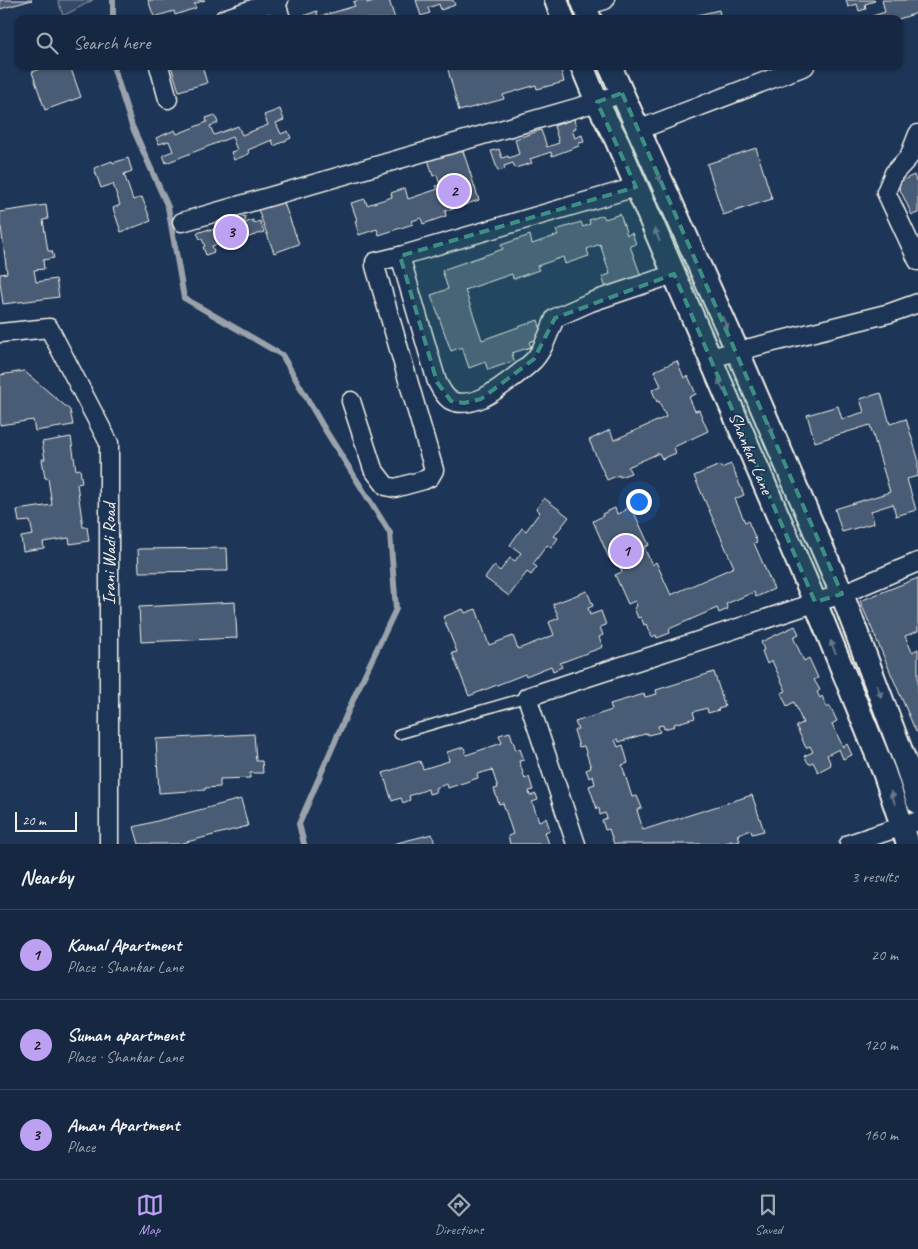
<!DOCTYPE html>
<html lang="en">
<head>
<meta charset="utf-8">
<style>
	:root { --surface:#162841; --page:#1f3048; --text:#f1f3f6; --muted:#9ea6b1; --line:#35445a; --accent:#bca0f2 }
	body { margin:0; font-family:Caveat,sans-serif; background:var(--page); color:var(--text) }
	.scale { position:absolute; left:15px; bottom:12px; width:62px; box-sizing:border-box; padding-left:5px; border:2px solid #f4f1e8; border-top:0; font-size:14px; line-height:18px; white-space:nowrap; color:#f4f1e8; -webkit-text-stroke:4px #1d3557; paint-order:stroke }
	.you { position:absolute; left:638px; top:501px; width:18px; height:18px; margin:-12px; border:4px solid #fff; border-radius:50%; background:#1a73e8; box-shadow:0 0 0 8px #1a73e833 }
	.badge { display:grid; place-items:center; width:32px; height:32px; border-radius:50%; background:var(--accent); color:#111; font-size:16px; font-weight:700 }
	.pin { position:absolute; translate:-50% -50%; border:2px solid #fff; box-shadow:0 1px 5px #0006 }
	.list { margin:0; padding:0; list-style:none }
	h2 { display:flex; justify-content:space-between; align-items:center; height:65px; margin:0; padding:0 20px; font-size:21px }
	h2 small { font-size:16px; font-weight:400; color:var(--muted) }
	.list li { display:grid; grid-template-columns:32px 1fr auto; gap:15px; align-items:center; box-sizing:border-box; height:90px; padding:0 20px; border-top:1px solid var(--line) }
	.list b { display:block; font-size:19px; white-space:nowrap }
	.list p { margin:0; font-size:16px; white-space:nowrap; color:var(--muted) }
	.list em { font-size:16px; font-style:normal; color:var(--muted) }
	.icon { flex:none; width:28px; height:28px; fill:none; stroke:currentColor; stroke-width:2; stroke-linecap:round; stroke-linejoin:round }
	.map { position:relative; flex:none; width:918px; height:844px; overflow:hidden }
	.search { position:absolute; background:var(--surface); box-shadow:0 1px 4px #0004; left:15px; right:15px; top:15px; height:55px; display:flex; align-items:center; gap:12px; box-sizing:border-box; padding:0 18px; border-radius:10px; color:var(--muted); font-size:19px }
	.sheet { height:335px; background:var(--surface) }
	nav { display:flex; justify-content:space-around; align-items:center; box-sizing:border-box; height:70px; border-top:1px solid var(--line); background:var(--surface); font-size:14px; color:var(--muted) }
	nav a { display:grid; justify-items:center; gap:2px }
	nav .on { color:var(--accent) }
	.map>svg:first-child { display:block }
	.green { fill:#354a67; stroke:#949ea8 }
	.lines { fill:none; stroke-linecap:round; stroke-linejoin:round }
	.stream { stroke:#9aa2ab; stroke-width:6 }
	.building { fill:#485b74; stroke:#f4f1e8 }
	.service-casing { stroke:#f4f1e8; stroke-width:12 }
	.minor-casing { stroke:#f4f1e8; stroke-width:21 }
	.tertiary-casing { stroke:#f4f1e8; stroke-width:26 }
	.service { stroke:#1d3557; stroke-width:9 }
	.minor { stroke:#1d3557; stroke-width:18 }
	.tertiary { stroke:#1d3557; stroke-width:22 }
	.oneway { fill:#68778a }
	.marked { fill:#3d8f86; fill-opacity:0.2; stroke:#3d8f86; stroke-width:4; stroke-dasharray:10 6; stroke-linejoin:round }
	.labels { text-anchor:middle; stroke-width:4; stroke-linejoin:round; paint-order:stroke }
	.street-label { font-size:18px; fill:#f4f1e8; stroke:#1d3557 }
</style>
</head>
<body>
<div class="map">
<svg width="918" height="844" viewBox="0 0 918 844">
	<rect width="100%" height="100%" fill="#1d3557"/>
	<filter id="ink" filterUnits="userSpaceOnUse"><feTurbulence type="fractalNoise" baseFrequency=".02" numOctaves="2"/><feDisplacementMap in="SourceGraphic" scale="10" xChannelSelector="R" yChannelSelector="G"/><feConvolveMatrix kernelMatrix="1 2 1 2 8 2 1 2 1" color-interpolation-filters="sRGB"/></filter>
	<g filter="url(#ink)">
		<polygon class="green" points="58,0 93,0 63,16"/>
		<g class="lines">
			<g class="stream">
				<polyline points="113,19 113,0"/>
				<polyline points="113,66 132,126 168,207 184,298 282,355 324,428 390,533 396,609 356,693 299,824 304,844"/>
			</g>
		</g>
		<g class="building">
			<polygon points="0,0 32,0 0,9"/>
			<polygon points="148,0 205,0 194,4 196,8 175,15 174,11 154,17"/>
			<polygon points="359,0 367,0 367,3 377,0 389,0 395,19 305,19 303,16 317,11 318,17 355,6 353,2"/>
			<polygon points="416,0 453,0 455,5 441,10 439,4 428,8 430,13 421,16"/>
			<polygon points="846,0 874,0 875,1 865,4 866,9 859,11 857,4 848,7"/>
			<polygon points="882,0 918,0 918,16 917,13 899,19 869,19 869,17 885,12"/>
			<polygon points="719,10 721,19 694,19 693,16"/>
			<polygon points="49,66 70,66 81,97 45,110 32,72"/>
			<polygon points="171,66 202,66 207,83 179,91"/>
			<polygon points="447,66 560,66 564,82 537,89 536,85 503,95 504,99 459,111"/>
			<polygon points="280,109 284,120 276,123 281,134 288,131 291,138 274,146 272,140 248,150 249,154 234,160 231,152 237,150 232,137 166,163 163,155 173,151 169,141 159,144 156,138 175,130 177,134 207,122 206,118 215,115 218,123 210,126 214,135 238,126 242,135 268,125 264,115"/>
			<polygon points="574,119 576,128 572,130 575,138 582,135 584,142 579,143 579,146 552,156 551,152 530,159 532,163 515,168 513,163 504,166 505,169 498,171 491,151 499,149 502,158 508,156 509,158 519,154 515,139 541,130 547,147 559,143 554,126"/>
			<polygon points="462,148 479,200 464,205 461,193 450,196 454,209 445,211 446,216 423,224 421,218 412,221 413,224 379,235 377,229 359,235 355,221 357,220 351,203 365,199 367,205 392,197 391,193 405,188 408,199 438,189 436,186 440,185 437,175 433,176 428,159"/>
			<polygon points="756,148 772,199 723,215 707,164"/>
			<polygon points="128,158 132,171 124,174 133,200 142,197 151,221 121,232 113,208 120,205 113,184 101,188 94,168 112,161 113,163"/>
			<polygon points="914,175 916,181 918,180 918,213 912,215 897,183"/>
			<polygon points="281,195 299,244 274,253 256,204"/>
			<polygon points="46,205 48,219 43,220 48,251 52,251 54,258 43,260 44,269 34,270 36,282 56,279 59,297 3,304 0,282 0,274 7,273 1,227 0,227 0,212"/>
			<polygon points="235,211 237,219 245,216 246,220 244,221 245,223 253,220 254,223 260,221 264,232 246,238 246,236 241,238 243,244 230,249 228,241 212,246 214,252 206,255 203,247 205,246 202,239 200,239 197,233 209,229 209,231 220,227 217,218"/>
			<polygon points="620,214 627,235 632,233 636,244 630,246 641,276 606,288 602,277 610,274 600,244 587,249 589,256 565,264 563,257 537,266 539,270 513,279 512,274 465,290 482,340 538,320 543,337 529,342 531,347 512,353 514,361 488,370 485,362 469,368 462,347 451,351 431,295 448,289 442,270 503,249 501,245 530,235 532,244 558,235 556,230 581,222 583,227 590,224 589,220 603,215 605,219"/>
			<polygon points="677,361 684,378 688,376 696,394 689,397 695,411 699,410 708,431 674,447 676,453 662,459 659,453 628,467 631,473 620,477 619,475 607,480 589,440 610,430 614,440 666,417 659,401 657,402 652,390 661,386 654,371"/>
			<polygon points="24,371 70,410 73,425 35,431 33,420 0,425 0,375"/>
			<polygon points="881,393 890,424 906,419 918,458 918,476 907,479 916,510 896,516 893,504 871,511 874,523 842,532 835,509 890,492 870,425 815,442 807,415 838,406 842,419 864,412 860,399"/>
			<polygon points="71,437 76,470 80,469 82,483 77,484 83,527 87,527 89,541 70,544 69,538 43,542 44,548 23,551 21,537 33,535 30,521 19,522 17,510 52,505 48,478 45,478 42,459 45,459 42,442"/>
			<polygon points="731,464 744,495 735,499 745,522 748,521 757,542 754,543 774,589 756,597 754,592 726,604 728,609 719,613 717,608 669,629 670,633 657,638 656,635 652,637 646,624 644,625 641,617 638,618 634,608 637,606 635,601 628,604 615,575 622,572 615,556 609,558 593,521 603,516 602,514 615,508 617,514 626,510 625,509 631,506 649,545 644,547 652,565 656,562 671,595 734,567 694,476 720,465 721,468"/>
			<polygon points="544,498 569,517 554,536 558,538 551,548 547,545 533,564 537,567 531,575 527,572 509,596 485,578 494,566 500,571 510,558 515,561 521,553 510,545 522,528 526,531 540,512 536,509"/>
			<polygon points="227,548 228,571 139,572 138,549"/>
			<polygon points="918,578 918,631 905,636 912,652 918,649 918,731 916,732 860,601"/>
			<polygon points="587,591 593,606 588,608 590,615 601,611 606,625 600,627 603,635 599,637 603,647 560,663 562,667 553,671 551,666 526,676 525,674 469,696 452,653 457,652 443,617 463,609 465,613 476,609 489,645 513,636 518,649 554,635 549,622 559,618 553,604"/>
			<polygon points="235,602 237,638 141,642 139,607"/>
			<polygon points="795,626 799,634 793,637 804,661 809,658 818,678 814,680 820,690 817,692 820,698 822,696 827,708 830,706 837,721 832,724 843,747 847,744 852,755 843,759 839,749 827,755 831,765 818,772 813,762 809,764 804,756 813,752 810,746 806,748 796,726 803,723 794,702 787,706 781,693 786,691 772,661 767,664 762,651 764,650 761,642"/>
			<polygon points="714,672 725,707 718,709 719,710 708,713 707,708 693,712 695,718 674,724 675,726 664,729 663,725 658,726 660,732 648,735 648,733 619,742 618,739 615,740 618,747 623,745 628,763 622,765 632,797 637,796 642,808 637,810 643,830 752,795 764,831 752,834 751,830 738,834 740,841 733,843 732,841 722,844 614,844 609,829 605,830 602,820 607,818 605,813 600,815 599,808 597,809 589,786 595,784 593,776 589,778 586,770 591,768 584,746 579,747 574,730 578,729 575,722 612,710 610,704 644,694 645,697 657,694 656,690"/>
			<polygon points="510,732 516,750 520,749 524,760 519,761 525,779 529,777 533,790 529,791 530,796 536,794 538,800 532,802 539,821 546,818 550,830 545,832 549,844 510,844 508,836 513,834 503,803 499,804 494,789 498,788 492,770 477,774 478,778 448,788 447,784 435,788 436,792 429,794 428,789 409,796 410,800 403,803 401,798 392,801 383,773 420,761 423,769 449,761 447,752 464,747 466,755 502,743 499,735"/>
			<polygon points="254,734 256,761 262,761 263,773 250,773 250,778 220,779 220,787 205,788 205,790 159,793 156,739"/>
			<polygon points="241,799 248,826 179,844 139,844 134,827"/>
			<polygon points="432,834 435,844 393,844"/>
		</g>
		<g class="lines">
			<defs>
				<polyline id="service" points="399,734 527,697"/>
				<g id="minor">
					<polyline points="275,0 281,19"/>
					<polyline points="584,6 605,0"/>
					<polyline points="224,19 279,0"/>
					<polyline points="159,66 168,99"/>
					<polyline points="638,130 805,66"/>
					<polyline points="918,134 909,157 894,173 886,192 918,261"/>
					<polyline points="182,222 597,102 622,93"/>
					<path d="M400,256l37,126c3,6 7,14 13,18 9,5 22,2 30,-1 13,-5 44,-29 54,-39 10,-11 15,-28 21,-42l36,-16 83,-28"/>
					<polyline points="0,333 49,328 109,443 109,844"/>
					<polyline points="710,358 890,313 918,303"/>
					<polyline points="351,401 373,469 386,486 395,488 424,480 430,477 434,470 375,266 375,262 400,256 636,187"/>
					<polyline points="576,844 527,697 842,594 918,562"/>
					<polyline points="849,844 918,821"/>
				</g>
				<g id="tertiary">
					<polyline points="556,0 563,19"/>
					<polyline points="582,0 590,19"/>
					<polyline points="582,66 597,102 616,139 815,602 884,772 908,844"/>
					<polyline points="610,66 737,350 842,594 906,764 918,802"/>
				</g>
			</defs>
			<use href="#service" class="service-casing"/>
			<use href="#minor" class="minor-casing"/>
			<use href="#tertiary" class="tertiary-casing"/>
			<use href="#service" class="service"/>
			<use href="#minor" class="minor"/>
			<use href="#tertiary" class="tertiary"/>
		</g>
		<defs><path id="oneway-solid" d="M-6-.8H1V-3.2L6.5 0L1 3.2V.8H-6Z" transform="scale(1.25)"/></defs>
		<g class="oneway">
			<use href="#oneway-solid" transform="translate(658 175) rotate(66)"/>
			<use href="#oneway-solid" transform="translate(657 235) rotate(-113)"/>
			<use href="#oneway-solid" transform="translate(725 323) rotate(66)"/>
			<use href="#oneway-solid" transform="translate(721 385) rotate(-113)"/>
			<use href="#oneway-solid" transform="translate(770 427) rotate(67)"/>
			<use href="#oneway-solid" transform="translate(833 647) rotate(-112)"/>
			<use href="#oneway-solid" transform="translate(879 691) rotate(70)"/>
			<use href="#oneway-solid" transform="translate(893 798) rotate(-109)"/>
		</g>
	</g>
	<path class="marked" d="M622,93l220,501 -27,8 -141,-328 -119,44 -21,41 -53,40 -17,4 -13,-2 -14,-19 -37,-126 236,-69 -39,-85z"/>
	<g class="labels">
		<g class="street-label">
			<text transform="translate(751 453) rotate(67)" y="6">Shankar Lane</text>
			<text transform="translate(109 554) rotate(-90)" y="6">Irani Wadi Road</text>
		</g>
	</g>
</svg>
<div class="scale">20 m</div>
<div class="you"></div>
<div class="pin badge" style="left:626px;top:551px">1</div>
<div class="pin badge" style="left:454px;top:191px">2</div>
<div class="pin badge" style="left:231px;top:232px">3</div>
<div class="search"><svg class="icon" aria-label="search" viewBox="0 0 24 24"><circle cx="10" cy="10" r="6"/><path d="M15 15l6 6"/></svg>Search here</div>
</div>
<section class="sheet">
<h2>Nearby<small>3 results</small></h2>
<ul class="list">
<li><span class="badge">1</span><div><b>Kamal Apartment</b><p>Place · Shankar Lane</p></div><em>20 m</em></li>
<li><span class="badge">2</span><div><b>Suman apartment</b><p>Place · Shankar Lane</p></div><em>120 m</em></li>
<li><span class="badge">3</span><div><b>Aman Apartment</b><p>Place</p></div><em>160 m</em></li>
</ul>
</section>
<nav>
<a class="on"><svg class="icon" aria-label="map" viewBox="0 0 24 24"><path d="M3 6l6-2 6 2 6-2v14l-6 2-6-2-6 2zM9 4v14M15 6v14"/></svg>Map</a>
<a><svg class="icon" aria-label="directions" viewBox="0 0 24 24"><path d="M12 3l9 9-9 9-9-9zM9 14v-3h6M13 9l2 2-2 2"/></svg>Directions</a>
<a><svg class="icon" aria-label="saved" viewBox="0 0 24 24"><path d="M7 4h10v16l-5-4-5 4z"/></svg>Saved</a>
</nav>
</body>
</html>
